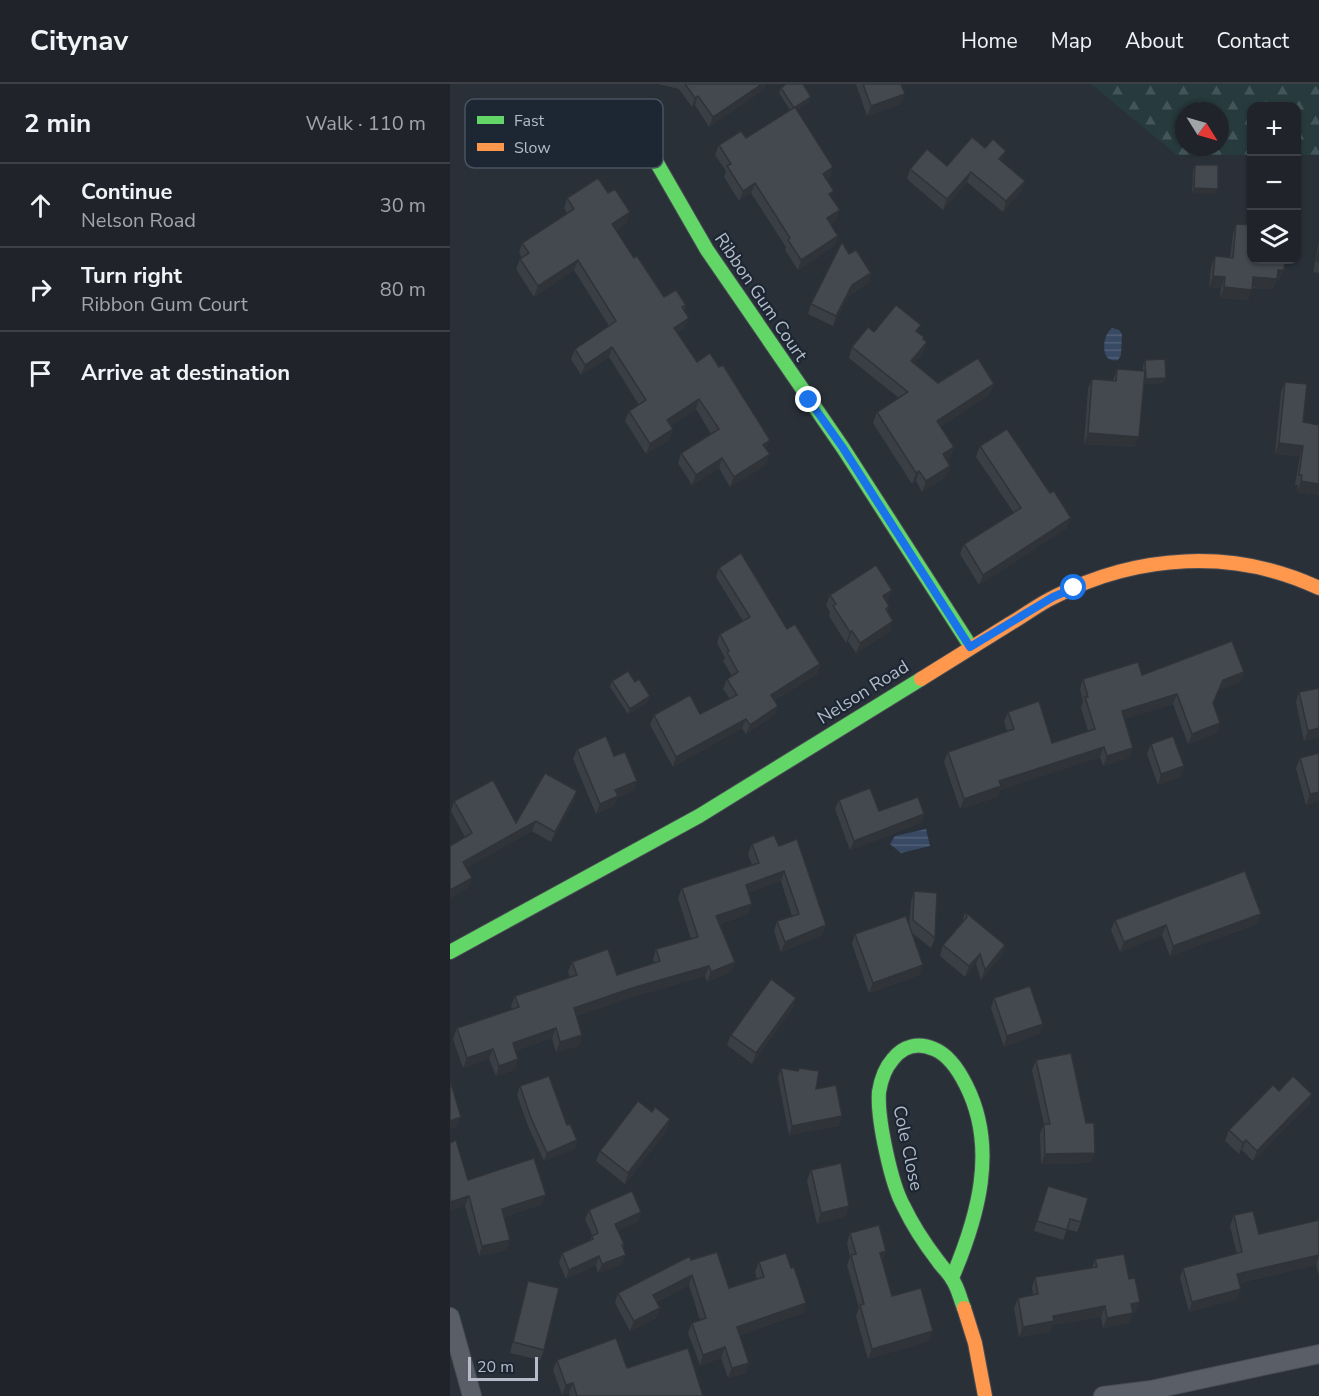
<!DOCTYPE html>
<html lang="en">
<head>
<meta charset="utf-8">
<style>
	:root { --surface:#20242a; --page:#282c32; --text:#f1f3f6; --muted:#a2a4a8; --line:#3d4147 }
	body { margin:0; font-family:"Nunito Sans",sans-serif; background:var(--page); color:var(--text) }
	.controls { position:absolute; right:18px; top:18px; display:grid; overflow:hidden; border-radius:12px; box-shadow:0 2px 4px #0004 }
	.controls button { width:54px; height:54px; display:grid; place-items:center; padding:0; border:0; border-bottom:2px solid var(--line); background:var(--surface); color:var(--text); font:30px sans-serif }
	.compass { position:absolute; left:725px; top:18px; width:54px; height:54px; border-radius:50%; background:var(--surface); box-shadow:0 2px 4px #0004; rotate:127deg }
	.scale { position:absolute; left:18px; bottom:15px; width:70px; box-sizing:border-box; padding-left:6px; border:3px solid #b4bcc9; border-top:0; font-size:16px; line-height:21px; white-space:nowrap; color:#b4bcc9; -webkit-text-stroke:4px #1d2633; paint-order:stroke }
	.stop { position:absolute; width:18px; height:18px; margin:-14px; border:4px solid #1a73e8; border-radius:50%; background:#fff }
	.stop.end { background:#1a73e8; border-color:#fff; box-shadow:0 2px 6px #0008 }
	.list { margin:0; padding:0; list-style:none }
	h2 { display:flex; justify-content:space-between; align-items:center; height:78px; margin:0; padding:0 24px; font-size:26px }
	h2 small { font-size:20px; font-weight:400; color:var(--muted) }
	.list li { display:grid; grid-template-columns:39px 1fr auto; gap:18px; align-items:center; box-sizing:border-box; height:84px; padding:0 24px; border-top:2px solid var(--line) }
	.list b { display:block; font-size:22px; white-space:nowrap }
	.list p { margin:0; font-size:20px; white-space:nowrap; color:var(--muted) }
	.list em { font-size:20px; font-style:normal; color:var(--muted) }
	.icon { flex:none; width:33px; height:33px; fill:none; stroke:currentColor; stroke-width:2; stroke-linecap:round; stroke-linejoin:round }
	.map { position:relative; flex:none; width:869px; height:1312px; overflow:hidden }
	header { display:flex; align-items:center; gap:36px; box-sizing:border-box; height:84px; padding:0 30px; background:var(--surface); border-bottom:2px solid var(--line) }
	header strong { font-size:28px }
	nav { display:flex; gap:33px; margin-inline-start:auto; font-size:21px }
	main { display:flex }
	aside { flex:1; background:var(--surface) }
	.map>svg:first-child { display:block }
	.forest { fill:url(#forest-firs); fill-rule:evenodd }
	.water { fill:url(#water-rules) }
	.lines { fill:none; stroke-linecap:round; stroke-linejoin:round }
	.street-casing { stroke:#484c53; stroke-width:20 }
	.fast-casing { stroke:#484c53; stroke-width:16 }
	.slow-casing { stroke:#484c53; stroke-width:16 }
	.street { stroke:#5a5e66; stroke-width:18 }
	.fast { stroke:#63d668; stroke-width:14 }
	.slow { stroke:#ff974d; stroke-width:14 }
	.wall { fill:#3a3f45 }
	.shaded-wall { fill:#303338 }
	.building { fill:#444950; stroke:#303338; stroke-width:1.5 }
	.route { stroke:#1a73e8; stroke-width:8 }
	.labels { text-anchor:middle; stroke-width:4.5; stroke-linejoin:round; paint-order:stroke }
	.street-label { font-size:18px; fill:#b4bcc9; stroke:#1d2633 }
	.key { fill:#1d2633; stroke:#4a5360; stroke-width:1.5 }
	.key-label { font-size:16px; fill:#b4bcc9 }
</style>
</head>
<body>
<header>
<strong>Citynav</strong>
<nav><a>Home</a><a>Map</a><a>About</a><a>Contact</a></nav>
</header>
<main>
<aside>
<h2>2 min<small>Walk · 110 m</small></h2>
<ul class="list">
<li><svg class="icon" aria-label="ahead" viewBox="0 0 24 24"><path d="M12 20V5M6 11l6-6 6 6"/></svg><div><b>Continue</b><p>Nelson Road</p></div><em>30 m</em></li>
<li><svg class="icon" aria-label="right" viewBox="0 0 24 24"><path d="M7 20v-9h11M14 6l5 5-5 5"/></svg><div><b>Turn right</b><p>Ribbon Gum Court</p></div><em>80 m</em></li>
<li><svg class="icon" aria-label="arrive" viewBox="0 0 24 24"><path d="M6 21V4h12l-3 4 3 4H6"/></svg><div><b>Arrive at destination</b></div></li>
</ul>
</aside>
<div class="map">
<svg width="869" height="1312" viewBox="0 0 869 1312">
	<defs>
		<pattern id="forest-firs" width="22" height="20" patternUnits="userSpaceOnUse" patternTransform="scale(1.5)"><rect width="22" height="20" fill="#273a3e"/><path d="M5 1l3.5 6h-7zM16 11l3.5 6h-7z" fill="#445559"/></pattern>
		<pattern id="water-rules" width="6" height="5" patternUnits="userSpaceOnUse" patternTransform="scale(1.5)"><rect width="6" height="5" fill="#384963"/><path d="M0 2.5h6" fill="none" stroke="#526178"/></pattern>
	</defs>
	<rect width="100%" height="100%" fill="#2a3038"/>
	<path class="forest" d="M641,0h228v71h-22l-1,-49h-44l-1,49h-74zM734,27h36v36h-36z"/>
	<g class="water">
		<path d="M662,244l7,2 3,4 -1,21 -3,5c-19,4 -16,-25 -6,-32z"/>
		<polygon points="476,745 480,762 451,769 440,760 445,752"/>
	</g>
	<g class="lines">
		<defs>
			<g id="street">
				<polyline points="0,1233 22,1312"/>
				<polyline points="653,1312 701,1306 869,1270"/>
			</g>
			<g id="fast">
				<polyline points="196,60 257,166 393,364 521,563"/>
				<polyline points="0,868 249,732 471,595"/>
				<path d="M502,1194c26,-61 46,-130 14,-193 -7,-14 -17,-30 -32,-36 -16,-7 -31,-3 -41,10 -8,9 -12,20 -14,33 -2,26 12,92 25,115 9,19 21,37 34,54 4,6 10,11 14,18 6,8 8,20 12,29"/>
			</g>
			<g id="slow">
				<path d="M471,595c30,-19 60,-37 90,-56 14,-8 28,-19 43,-26 83,-43 180,-49 265,-9"/>
				<polyline points="514,1224 525,1259 535,1312"/>
			</g>
		</defs>
		<use href="#street" class="street-casing"/>
		<use href="#fast" class="fast-casing"/>
		<use href="#slow" class="slow-casing"/>
		<use href="#street" class="street"/>
		<use href="#fast" class="fast"/>
		<use href="#slow" class="slow"/>
	</g>
	<g class="wall">
		<polygon points="208,0 316,0 313,6 259,43 245,21 242,23 229,5"/>
		<polygon points="406,0 451,0 451,20 417,32"/>
		<polygon points="331,4 361,13 359,18 347,26 380,94 377,96 386,136 380,140 388,152 384,162 348,186 335,166 336,163 301,109 289,117 274,93 276,87 265,71 269,61 296,54 340,26 329,9"/>
		<polygon points="552,78 571,107 553,128 517,98 493,126 457,95 460,85"/>
		<polygon points="745,81 766,110 742,109 743,86"/>
		<polygon points="117,114 177,139 166,146 184,174 214,213 236,221 234,226 235,244 227,249 247,278 320,356 316,365 316,381 280,403 269,384 242,401 228,379 231,369 261,350 246,325 220,342 223,345 219,356 196,370 175,337 179,327 189,321 159,273 131,291 121,275 125,265 159,242 124,186 84,213 66,185 70,175 72,174 69,169 72,159 117,129 114,124"/>
		<polygon points="786,140 830,196 826,196 823,205 802,204 798,216 770,214 771,204 759,203 761,183 765,172 780,174 783,150"/>
		<polygon points="869,158 869,189 863,188"/>
		<polygon points="399,170 421,189 418,200 398,212 383,242 358,230 361,220"/>
		<polygon points="424,248 468,248 474,253 473,255 477,258 473,269 464,280 488,299 544,300 540,310 491,342 504,363 500,374 496,376 500,382 497,392 472,408 466,397 462,400 423,339 427,328 449,314 399,274 402,263"/>
		<polygon points="695,276 716,294 714,299 694,300 685,363 634,360 638,305 642,295 663,296 667,285 693,287 693,281"/>
		<polygon points="835,298 853,338 869,341 869,411 847,408 848,401 845,401 850,372 825,370 831,308"/>
		<polygon points="530,362 617,444 529,501 510,470 514,460 564,429 526,373"/>
		<polygon points="269,484 337,545 370,580 367,590 325,616 325,631 296,650 292,644 223,683 200,641 204,631 250,630 280,615 273,605 277,595 282,592 273,577 275,574 267,559 270,550 293,537 266,493"/>
		<polygon points="380,511 438,517 436,518 439,522 437,528 440,547 406,569 398,557 396,559 379,532 380,528 376,521"/>
		<polygon points="692,591 790,598 769,606 763,620 767,649 738,660 723,620 674,635 683,664 679,674 653,682 650,673 550,706 547,713 510,725 494,678 498,668 557,647 554,638 558,628 602,659 638,647 631,624 633,618 630,605 633,595"/>
		<polygon points="162,597 198,618 178,630 160,603"/>
		<polygon points="849,608 869,654 854,657 846,618"/>
		<polygon points="701,660 734,682 730,693 708,701 697,670"/>
		<polygon points="127,665 164,672 187,697 183,707 167,714 164,722 146,730 123,675"/>
		<polygon points="869,669 869,718 856,721 846,684 850,674"/>
		<polygon points="389,716 429,727 474,730 471,739 400,766 385,725"/>
		<polygon points="4,717 66,739 124,717 101,758 82,747 16,784 18,804 0,814 0,762 15,753 1,727"/>
		<polygon points="302,760 329,762 376,841 372,851 331,868 324,847 327,837 342,832 331,797 298,809 298,830 270,840 285,878 281,888 257,898 255,892 179,914 127,932 132,951 129,962 106,968 102,954 65,967 65,986 46,992 39,975 13,984 3,955 7,944 62,925 61,922 65,912 120,893 118,888 122,878 167,891 204,879 203,875 206,865 241,855 228,814 232,804 302,781 298,770"/>
		<polygon points="464,807 485,854 481,864 462,849 470,891 419,909 402,860 405,850 459,841 461,818"/>
		<polygon points="515,828 555,861 552,871 531,896 526,880 515,893 490,872 493,861 512,839"/>
		<polygon points="665,836 807,840 720,872 712,851 670,868 661,846"/>
		<polygon points="544,914 593,940 589,950 554,963 541,924"/>
		<polygon points="343,924 302,980 277,961 281,951"/>
		<polygon points="586,976 641,1079 591,1080 590,1050 594,1040 582,986"/>
		<polygon points="331,984 366,1005 392,1032 388,1042 339,1051 328,994"/>
		<polygon points="70,1002 117,1041 127,1056 124,1065 94,1077 78,1042 67,1011"/>
		<polygon points="829,1007 862,1010 859,1020 803,1077 792,1066 789,1070 775,1057 779,1046"/>
		<polygon points="202,1028 217,1046 175,1100 146,1077 150,1067"/>
		<polygon points="361,1086 399,1122 396,1132 367,1140 357,1097"/>
		<polygon points="18,1096 92,1120 54,1133 60,1156 56,1166 29,1172 15,1122"/>
		<polygon points="598,1102 631,1138 627,1148 617,1145 613,1156 584,1147"/>
		<polygon points="139,1126 191,1128 188,1138 168,1146 174,1160 172,1180 148,1189 146,1181 116,1195 109,1179 112,1169 140,1157 142,1151 135,1135"/>
		<polygon points="784,1131 809,1150 869,1136 869,1192 866,1181 789,1199 787,1215 739,1228 730,1194 733,1184 787,1170 780,1142"/>
		<polygon points="400,1149 436,1167 432,1176 442,1212 479,1257 418,1275 406,1232 409,1224 397,1181 400,1173 397,1159"/>
		<polygon points="645,1175 679,1195 686,1228 683,1229 679,1239 653,1244 651,1233 602,1241 600,1248 569,1253 564,1224 568,1214 583,1211 582,1204 585,1193 642,1184"/>
		<polygon points="241,1176 279,1204 307,1195 305,1188 309,1178 341,1184 356,1219 353,1229 290,1251 296,1289 278,1294 271,1274 250,1281 238,1249 242,1239 250,1236 239,1201 206,1218 210,1224 206,1234 180,1247 165,1219 168,1209"/>
		<polygon points="78,1197 94,1266 90,1276 60,1269 75,1207"/>
		<polygon points="107,1276 177,1284 253,1312 120,1312 119,1309 112,1311 103,1286"/>
	</g>
	<g class="shaded-wall">
		<polygon points="312,0 316,0 313,6 259,43 263,33"/>
		<polygon points="455,10 451,20 417,32 421,22"/>
		<polygon points="248,12 245,21 242,23 245,14"/>
		<polygon points="361,13 359,18 342,29 344,24"/>
		<polygon points="556,67 553,77 546,86 549,75"/>
		<polygon points="383,83 380,94 369,100 373,90"/>
		<polygon points="521,88 517,98 493,126 497,115"/>
		<polygon points="575,97 571,107 553,128 556,117"/>
		<polygon points="305,99 301,109 289,117 293,107"/>
		<polygon points="744,104 768,105 766,110 742,109"/>
		<polygon points="390,126 386,136 373,144 377,134"/>
		<polygon points="180,128 177,139 158,150 162,140"/>
		<polygon points="388,152 384,162 348,186 351,176"/>
		<polygon points="128,176 124,186 84,213 88,202"/>
		<polygon points="828,186 834,186 830,196 826,196 823,205 799,203 803,193"/>
		<polygon points="421,189 418,200 398,212 383,242 386,232 402,201"/>
		<polygon points="763,192 775,193 771,204 759,203"/>
		<polygon points="774,203 802,206 798,216 770,214"/>
		<polygon points="239,234 235,244 220,254 224,244"/>
		<polygon points="477,258 473,269 458,288 461,277"/>
		<polygon points="162,263 159,273 131,291 135,281"/>
		<polygon points="716,294 714,299 694,300 696,295"/>
		<polygon points="544,300 540,310 483,347 487,337"/>
		<polygon points="249,315 246,325 213,346 217,336"/>
		<polygon points="223,345 219,356 196,370 200,360"/>
		<polygon points="638,349 689,353 685,363 634,360"/>
		<polygon points="320,356 316,366 313,361"/>
		<polygon points="829,359 853,362 850,372 825,370"/>
		<polygon points="504,363 500,374 489,381 493,370"/>
		<polygon points="320,370 316,381 280,403 284,393"/>
		<polygon points="272,374 269,384 242,401 246,391"/>
		<polygon points="500,382 497,392 472,408 476,397"/>
		<polygon points="469,387 466,397 462,400 466,389"/>
		<polygon points="851,397 869,400 869,411 847,408"/>
		<polygon points="621,434 617,444 529,501 533,491"/>
		<polygon points="442,506 438,517 429,523 433,512"/>
		<polygon points="443,537 440,547 406,569 410,559"/>
		<polygon points="402,547 398,557 396,559 400,548"/>
		<polygon points="370,580 367,590 318,620 321,611"/>
		<polygon points="794,588 790,598 769,606 759,630 773,596"/>
		<polygon points="727,610 723,620 668,637 672,627"/>
		<polygon points="200,612 198,618 178,630 180,625"/>
		<polygon points="328,622 325,631 296,650 300,641"/>
		<polygon points="296,635 292,644 223,683 226,673"/>
		<polygon points="770,639 767,649 738,660 742,650"/>
		<polygon points="869,644 869,654 854,657 858,647"/>
		<polygon points="654,663 650,673 550,706 547,713 510,725 514,715 549,697"/>
		<polygon points="683,664 679,674 653,682 657,672"/>
		<polygon points="734,682 730,693 708,701 711,690"/>
		<polygon points="187,697 183,707 167,714 164,722 146,730 150,720 165,706"/>
		<polygon points="127,707 124,717 101,758 105,748"/>
		<polygon points="869,708 869,718 856,721 860,710"/>
		<polygon points="474,730 471,739 400,766 404,757"/>
		<polygon points="86,737 82,747 9,788 13,778"/>
		<polygon points="334,787 331,797 292,812 296,801"/>
		<polygon points="22,794 18,804 0,814 0,806"/>
		<polygon points="302,820 298,830 263,842 266,832"/>
		<polygon points="811,830 807,840 720,872 723,862"/>
		<polygon points="376,841 372,851 331,868 335,858"/>
		<polygon points="716,841 712,851 670,868 674,858"/>
		<polygon points="555,861 552,871 531,896 535,886"/>
		<polygon points="530,870 526,880 515,893 519,882"/>
		<polygon points="285,878 281,888 257,898 261,888"/>
		<polygon points="473,881 470,891 419,909 423,899"/>
		<polygon points="259,882 255,892 179,914 120,935 124,924 182,904"/>
		<polygon points="346,914 343,924 302,980 306,969"/>
		<polygon points="593,940 589,950 554,963 557,952"/>
		<polygon points="106,944 102,954 59,969 63,959"/>
		<polygon points="132,951 129,962 106,968 110,958"/>
		<polygon points="43,965 39,975 13,984 17,974"/>
		<polygon points="68,975 65,986 46,992 49,982"/>
		<polygon points="862,1010 859,1020 803,1077 807,1067"/>
		<polygon points="392,1032 388,1042 339,1051 342,1042"/>
		<polygon points="11,1033 7,1043 0,1045 0,1037"/>
		<polygon points="220,1035 217,1046 175,1100 178,1089"/>
		<polygon points="127,1056 124,1065 94,1077 97,1069"/>
		<polygon points="796,1056 792,1066 789,1070 793,1059"/>
		<polygon points="645,1069 641,1079 591,1080 595,1070"/>
		<polygon points="96,1111 92,1120 48,1135 52,1125"/>
		<polygon points="19,1112 15,1122 0,1127 0,1118"/>
		<polygon points="399,1122 396,1132 367,1140 371,1129"/>
		<polygon points="191,1128 188,1138 161,1149 165,1140"/>
		<polygon points="60,1156 56,1166 29,1172 32,1162"/>
		<polygon points="436,1167 432,1178 430,1169"/>
		<polygon points="176,1171 172,1180 148,1189 152,1180"/>
		<polygon points="869,1171 866,1181 783,1200 787,1190"/>
		<polygon points="149,1172 146,1181 116,1195 119,1186"/>
		<polygon points="242,1191 239,1201 199,1221 203,1211"/>
		<polygon points="791,1205 787,1215 739,1228 742,1218"/>
		<polygon points="690,1218 686,1228 683,1229 679,1239 653,1244 657,1234 681,1220"/>
		<polygon points="356,1219 353,1229 283,1253 287,1243"/>
		<polygon points="655,1222 651,1233 602,1241 600,1248 569,1253 573,1243 603,1232"/>
		<polygon points="210,1224 206,1234 180,1247 184,1237"/>
		<polygon points="483,1247 479,1257 418,1275 422,1265"/>
		<polygon points="275,1263 271,1274 250,1281 253,1271"/>
		<polygon points="299,1279 296,1289 278,1294 282,1284"/>
		<polygon points="123,1299 119,1309 112,1311 116,1301"/>
	</g>
	<g class="building">
		<polygon points="235,0 312,0 263,33 248,12 245,14"/>
		<polygon points="336,0 353,0 361,13 344,24 331,4"/>
		<polygon points="413,0 451,0 455,10 421,22"/>
		<polygon points="345,23 383,83 373,90 384,107 379,110 390,126 377,134 388,152 351,176 338,156 340,154 305,99 293,107 277,82 281,80 269,61 291,47 296,54"/>
		<polygon points="522,53 535,64 543,55 556,67 549,75 575,97 556,117 521,88 497,115 460,85 477,65 497,82"/>
		<polygon points="745,81 768,81 768,105 744,104"/>
		<polygon points="148,94 158,109 165,105 180,128 162,140 184,174 187,172 214,213 226,206 236,221 232,223 239,234 224,244 247,278 260,269 269,283 273,281 320,356 313,361 320,370 284,393 272,374 246,391 231,369 269,345 249,315 217,336 223,345 200,360 179,327 196,316 162,263 135,281 125,265 166,237 128,176 88,202 70,175 79,169 72,159 124,125 117,114"/>
		<polygon points="786,140 801,141 801,176 835,176 834,186 828,186 827,195 803,193 802,206 774,203 775,193 763,192 765,172 783,174"/>
		<polygon points="392,158 399,170 406,166 421,189 402,201 386,232 361,220"/>
		<polygon points="869,166 869,178 867,177"/>
		<polygon points="446,221 471,241 466,247 474,253 473,255 477,258 461,277 488,299 528,274 544,300 487,337 504,363 493,370 500,382 476,397 469,387 466,389 427,328 458,308 402,263 418,243 424,248"/>
		<polygon points="715,275 716,294 696,295 695,276"/>
		<polygon points="667,285 695,287 689,353 638,349 642,295 666,297"/>
		<polygon points="835,298 857,300 853,338 869,341 869,400 851,397 852,391 849,391 853,362 829,359"/>
		<polygon points="557,345 600,409 604,407 621,434 533,491 514,460 571,424 530,362"/>
		<polygon points="291,469 337,545 345,540 370,580 321,611 328,622 300,641 296,635 226,673 204,631 240,611 250,630 287,611 277,595 288,588 277,568 279,567 270,550 300,533 269,484"/>
		<polygon points="426,481 442,506 433,512 439,522 436,525 443,537 410,559 402,547 400,548 383,522 386,520 380,511"/>
		<polygon points="782,557 794,588 773,596 763,619 770,639 742,650 727,610 672,627 683,664 657,672 654,663 549,697 551,702 514,715 498,668 564,645 558,628 589,617 602,659 645,645 635,613 638,613 633,595 688,578 692,591"/>
		<polygon points="178,587 185,598 189,595 200,612 180,625 162,597"/>
		<polygon points="869,604 869,644 858,647 849,608"/>
		<polygon points="156,652 164,672 175,668 187,697 165,706 168,712 150,720 127,665"/>
		<polygon points="723,652 734,682 711,690 701,660"/>
		<polygon points="869,669 869,708 860,710 850,674"/>
		<polygon points="95,689 127,707 105,748 86,737 13,778 22,794 0,806 0,762 22,749 4,717 43,696 66,739"/>
		<polygon points="420,704 429,727 468,713 474,730 404,757 389,716"/>
		<polygon points="324,751 329,762 347,755 376,841 335,858 327,837 349,830 334,787 296,801 302,820 266,832 285,878 261,888 259,882 182,904 124,924 132,951 110,958 106,944 63,959 68,975 49,982 43,965 17,974 7,944 69,923 65,912 127,891 122,878 158,865 167,891 210,877 206,865 248,853 232,804 309,779 302,760"/>
		<polygon points="795,787 811,830 723,862 716,841 674,858 665,836"/>
		<polygon points="464,807 487,809 485,854 463,836"/>
		<polygon points="515,828 555,861 535,886 530,870 519,882 493,861 517,833"/>
		<polygon points="456,832 473,881 423,899 405,850"/>
		<polygon points="321,895 346,914 306,969 281,951"/>
		<polygon points="580,902 593,940 557,952 544,914"/>
		<polygon points="621,969 636,1039 644,1039 645,1069 595,1070 594,1040 600,1040 586,976"/>
		<polygon points="331,984 348,987 349,984 369,987 366,1005 386,1001 392,1032 342,1042"/>
		<polygon points="99,992 117,1041 120,1040 127,1056 97,1069 81,1034 70,1002"/>
		<polygon points="843,992 862,1010 807,1067 796,1056 793,1059 779,1046 823,1001 829,1007"/>
		<polygon points="0,996 11,1033 0,1037"/>
		<polygon points="188,1017 202,1028 205,1023 220,1035 178,1089 150,1067"/>
		<polygon points="6,1056 18,1096 84,1074 96,1111 52,1125 60,1156 32,1162 19,1112 0,1118 0,1059"/>
		<polygon points="391,1079 399,1122 371,1129 361,1086"/>
		<polygon points="598,1102 638,1114 631,1138 620,1135 617,1146 587,1137"/>
		<polygon points="182,1107 191,1128 165,1140 174,1160 172,1161 176,1171 152,1180 149,1172 119,1186 112,1169 143,1155 142,1152 148,1149 139,1126"/>
		<polygon points="803,1127 809,1150 869,1136 869,1171 787,1190 791,1205 742,1218 733,1184 792,1168 784,1131"/>
		<polygon points="429,1141 436,1167 430,1169 442,1212 471,1204 483,1247 422,1265 410,1221 414,1220 401,1171 406,1170 400,1149"/>
		<polygon points="267,1168 279,1204 314,1193 309,1178 336,1169 341,1184 344,1183 356,1219 287,1243 299,1279 282,1284 275,1263 253,1271 242,1239 256,1234 242,1191 203,1211 210,1224 184,1237 168,1209 240,1172 241,1176"/>
		<polygon points="674,1170 679,1195 685,1194 690,1218 681,1220 683,1229 657,1234 655,1222 603,1232 604,1237 573,1243 568,1214 588,1210 585,1193 647,1183 645,1175"/>
		<polygon points="78,1197 109,1204 94,1266 63,1258"/>
		<polygon points="166,1254 177,1284 238,1264 253,1312 127,1312 123,1299 116,1301 107,1276"/>
	</g>
	<g class="lines">
		<polyline class="route" points="359,316 393,364 520,563 603,513 624,504"/>
	</g>
	<g class="labels">
		<g class="street-label">
			<text transform="translate(311 213) rotate(56)" y="6">Ribbon Gum Court</text>
			<text transform="translate(413 608) rotate(-32)" y="6">Nelson Road</text>
			<text transform="translate(458 1064) rotate(78)" y="6">Cole Close</text>
		</g>
	</g>
	<rect x="15" y="15" width="198" height="69" rx="9" class="key"/>
	<rect x="27" y="32" width="27" height="8" fill="#63d668"/>
	<rect x="27" y="59" width="27" height="8" fill="#ff974d"/>
	<g class="key-label">
		<text x="64" y="42">Fast</text>
		<text x="64" y="69">Slow</text>
	</g>
</svg>
<div class="controls">
<button>+</button>
<button>−</button>
<button><svg class="icon" aria-label="layers" viewBox="0 0 24 24"><path d="M12 4l9 5-9 5-9-5zM3 14l9 5 9-5"/></svg></button>
</div>
<svg class="compass" viewBox="-18 -18 36 36"><path d="M0-13l5 13h-10z" fill="#e53935"/><path d="M0 13l5-13h-10z" fill="#a2a4a8"/></svg>
<div class="scale">20 m</div>
<div class="stop" style="left:624px;top:504px"></div>
<div class="stop end" style="left:359px;top:316px"></div>
</div>
</main>
</body>
</html>
